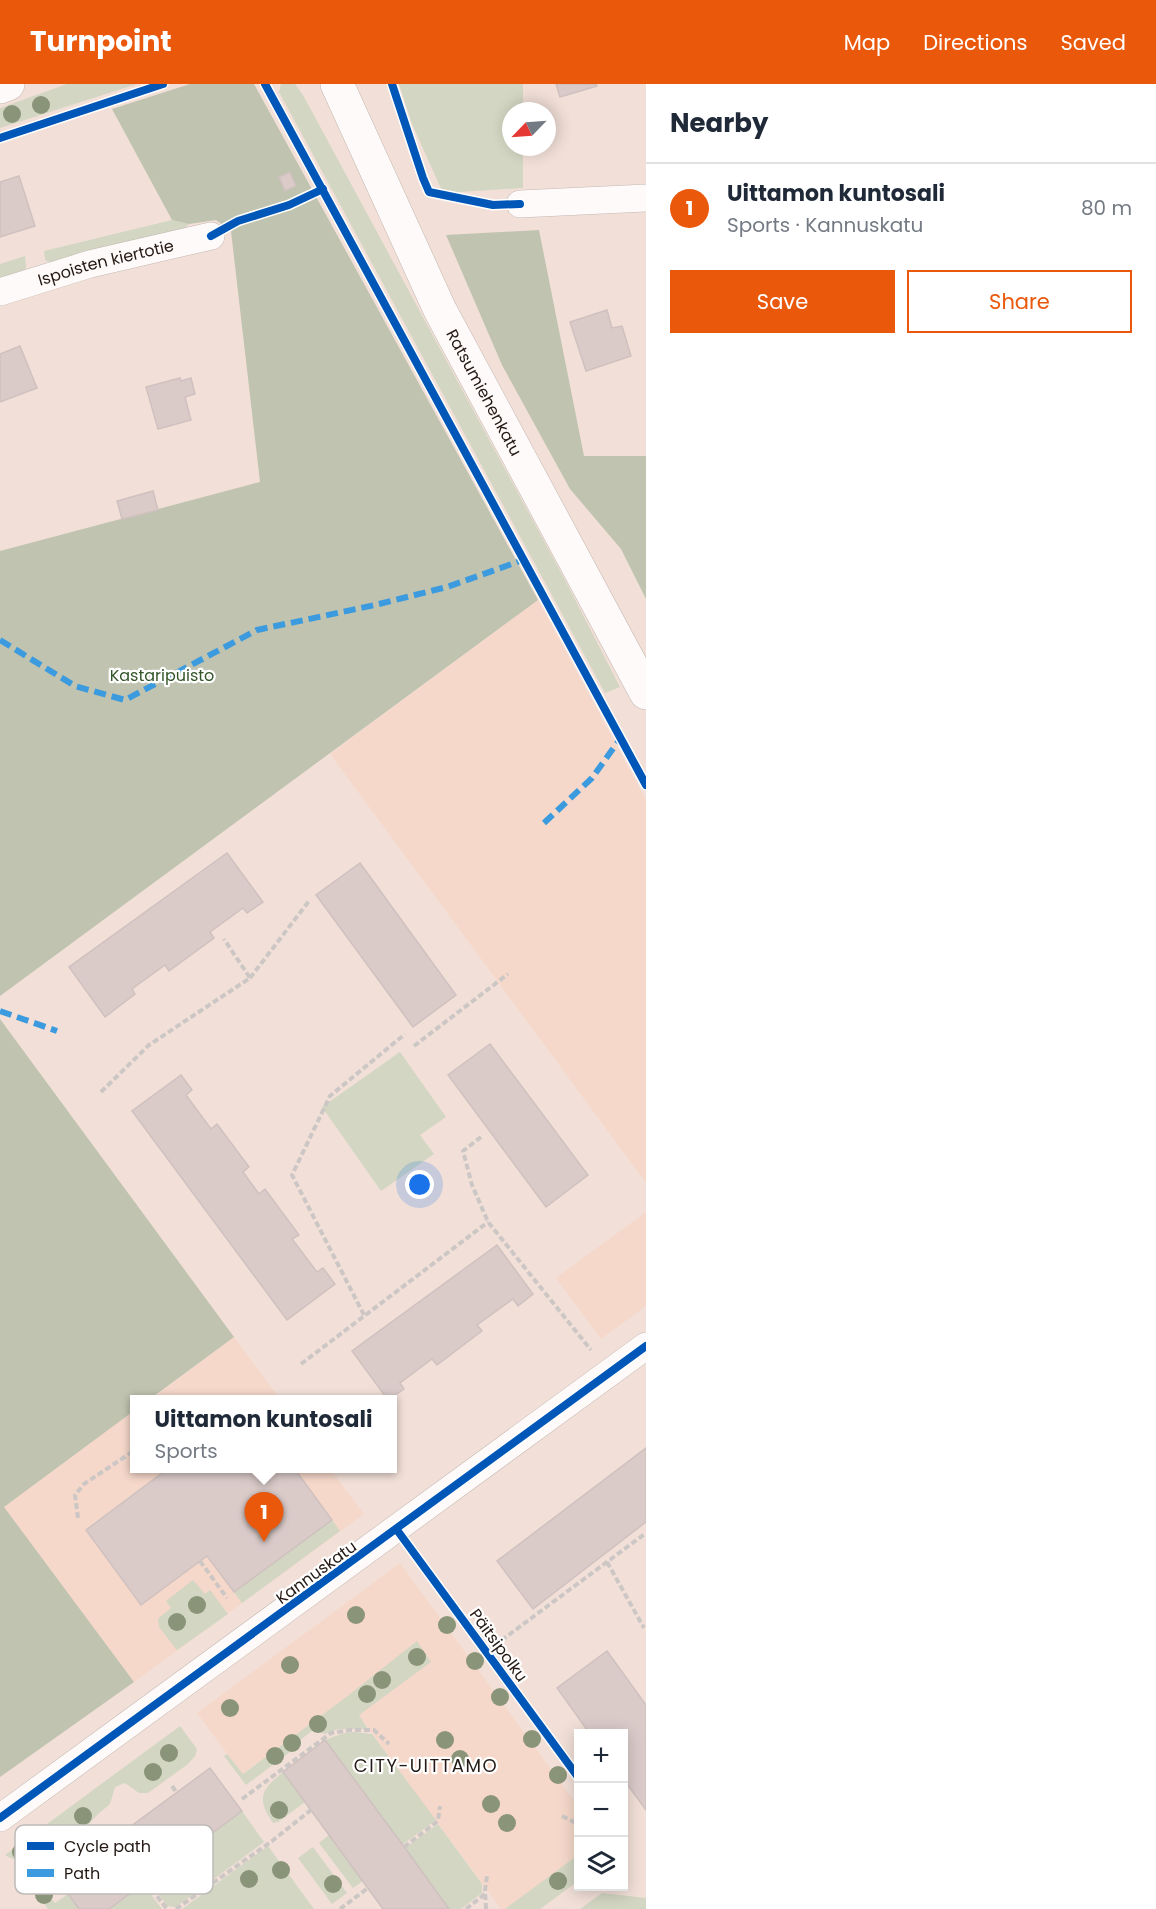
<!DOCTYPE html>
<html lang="en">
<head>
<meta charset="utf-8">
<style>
	:root { --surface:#fff; --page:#f6f6f7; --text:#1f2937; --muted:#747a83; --line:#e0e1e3; --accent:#ea580c }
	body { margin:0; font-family:Poppins,sans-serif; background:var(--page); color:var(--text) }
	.controls { position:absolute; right:18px; bottom:18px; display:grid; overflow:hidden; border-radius:0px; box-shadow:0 3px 15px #0003 }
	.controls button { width:54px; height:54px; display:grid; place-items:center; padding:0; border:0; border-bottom:2px solid var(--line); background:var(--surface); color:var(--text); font:30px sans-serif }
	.compass { position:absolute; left:502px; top:18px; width:54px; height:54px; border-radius:50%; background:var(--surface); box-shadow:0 3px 15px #0003; rotate:245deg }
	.you { position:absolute; left:420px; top:1101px; width:21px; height:21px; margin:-15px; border:4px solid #fff; border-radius:50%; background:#1a73e8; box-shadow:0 0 0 9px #1a73e833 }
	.badge { display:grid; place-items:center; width:39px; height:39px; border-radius:50%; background:var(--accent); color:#fff; font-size:20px; font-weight:700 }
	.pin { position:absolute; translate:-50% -50px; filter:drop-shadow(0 2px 3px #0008) }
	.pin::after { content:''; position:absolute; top:32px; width:21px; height:18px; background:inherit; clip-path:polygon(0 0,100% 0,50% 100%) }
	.popup { position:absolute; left:130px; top:1311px; width:267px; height:78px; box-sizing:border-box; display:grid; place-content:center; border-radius:0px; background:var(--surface); filter:drop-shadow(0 2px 4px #0005); font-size:20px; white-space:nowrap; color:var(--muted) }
	.popup b { font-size:22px; color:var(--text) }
	.popup::after { content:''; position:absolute; left:50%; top:100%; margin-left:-12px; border:12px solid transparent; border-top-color:var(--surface) }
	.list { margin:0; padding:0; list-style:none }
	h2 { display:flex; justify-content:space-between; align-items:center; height:78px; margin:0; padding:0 24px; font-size:26px }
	h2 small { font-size:20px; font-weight:400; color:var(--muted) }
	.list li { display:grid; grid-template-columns:39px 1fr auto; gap:18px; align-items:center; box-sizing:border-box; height:90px; padding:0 24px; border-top:2px solid var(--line) }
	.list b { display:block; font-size:22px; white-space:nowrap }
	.list p { margin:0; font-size:20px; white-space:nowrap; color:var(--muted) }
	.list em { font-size:20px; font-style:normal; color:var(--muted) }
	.actions { display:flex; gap:12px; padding:18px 24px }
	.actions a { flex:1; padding:14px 0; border:2px solid var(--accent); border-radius:0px; text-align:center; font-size:21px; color:var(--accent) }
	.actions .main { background:var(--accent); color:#fff }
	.icon { flex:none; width:33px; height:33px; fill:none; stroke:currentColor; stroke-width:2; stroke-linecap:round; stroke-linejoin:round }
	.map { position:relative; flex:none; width:646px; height:1825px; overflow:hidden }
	header { display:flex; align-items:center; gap:36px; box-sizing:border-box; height:84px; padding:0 30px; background:var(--accent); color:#fff }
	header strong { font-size:28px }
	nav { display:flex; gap:33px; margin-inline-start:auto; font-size:21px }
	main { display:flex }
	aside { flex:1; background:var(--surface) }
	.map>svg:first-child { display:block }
	.built { fill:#f5d8ca }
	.green { fill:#d2d6c2 }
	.forest { fill:#bfc3af }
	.building { fill:#dacbc9; stroke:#cfc1bf; stroke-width:1.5 }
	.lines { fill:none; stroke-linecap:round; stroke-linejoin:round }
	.street-casing { stroke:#c4b7b1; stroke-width:28 }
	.secondary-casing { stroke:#c4b7b1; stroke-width:34 }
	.path { stroke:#ccc7c5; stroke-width:4; stroke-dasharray:6 3; stroke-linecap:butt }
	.street { stroke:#fdfaf9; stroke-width:27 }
	.secondary { stroke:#fdfaf9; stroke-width:33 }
	.quiet { stroke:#3c9bde; stroke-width:6; stroke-dasharray:12 6; stroke-linecap:butt }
	.cycleway-casing { stroke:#fff; stroke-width:11 }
	.cycleway { stroke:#0057b8; stroke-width:8 }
	.tree { fill:#8a9478 }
	.labels { text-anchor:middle; stroke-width:4.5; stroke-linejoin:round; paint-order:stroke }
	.street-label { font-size:16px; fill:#241914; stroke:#fff }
	.park-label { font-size:16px; fill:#345629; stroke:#fff }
	.neighbourhood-label { font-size:18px; letter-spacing:1.5px; fill:#241914; stroke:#fff }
	.key { fill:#fff; stroke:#bdbab8; stroke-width:1.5 }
	.key-label { font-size:16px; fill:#241914 }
</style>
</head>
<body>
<header>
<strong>Turnpoint</strong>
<nav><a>Map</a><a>Directions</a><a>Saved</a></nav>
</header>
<main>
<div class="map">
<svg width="646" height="1825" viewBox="0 0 646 1825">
	<rect width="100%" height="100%" fill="#f2e0d8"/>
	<g class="built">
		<polygon points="538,516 646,716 646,1099 330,670"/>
		<polygon points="646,1128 646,1222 601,1255 556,1194"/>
		<polygon points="234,1253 280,1315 150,1316"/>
		<polygon points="135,1326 135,1384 330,1385 364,1430 134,1598 4,1423"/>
		<polygon points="400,1479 578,1722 578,1797 540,1825 501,1825 346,1614 242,1690 197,1629"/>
	</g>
	<g class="green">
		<polygon points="67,0 137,0 0,44 0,24"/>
		<polygon points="281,0 295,0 303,11 565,496 620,603 605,609 279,8"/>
		<polygon points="399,0 523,0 523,27 511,27 511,63 523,63 523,104 443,109 412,40"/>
		<polygon points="172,136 189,140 183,146 52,179 45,176 44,167"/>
		<polygon points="25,172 26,183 23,191 0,198 0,180"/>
		<polygon points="400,968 446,1033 420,1051 434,1070 381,1107 322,1023"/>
		<polygon points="332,1436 340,1447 242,1519 234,1508"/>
		<polygon points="193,1496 205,1510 210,1506 228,1530 177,1566 159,1543 158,1535 171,1524 166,1517"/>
		<polygon points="417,1557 431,1578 359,1631 368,1645 338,1645 325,1650 313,1646 299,1657 298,1662 246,1701 224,1672 227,1670 243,1690 345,1614"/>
		<path d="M180,1642l17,23 -2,7 -7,8 -40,29h-9l-14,-10 -10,4 -5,17 -12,10 -16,18 5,6c-25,19 -52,35 -82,17z"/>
		<polygon points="355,1648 372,1650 436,1736 402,1761 325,1656 344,1649"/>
		<path d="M283,1688l22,30 -27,20 -5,1c-17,-25 -12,-33 10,-51z"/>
		<polygon points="242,1727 264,1758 176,1823 167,1822 149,1796"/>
		<polygon points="438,1740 482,1800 482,1809 461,1825 449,1825 405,1764"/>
		<polygon points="329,1751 363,1797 353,1804 319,1759"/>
		<polygon points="268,1762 314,1825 182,1825"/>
		<polygon points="313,1763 347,1809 332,1820 298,1774"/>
		<polygon points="578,1771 578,1797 540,1825 505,1825"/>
		<polygon points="143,1800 162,1825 109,1825"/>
		<polygon points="44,1806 55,1819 68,1810 79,1825 48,1825 37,1810"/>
		<polygon points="602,1809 646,1814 646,1825 580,1825"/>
	</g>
	<g class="forest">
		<polygon points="190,0 254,0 538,516 0,912 0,467 260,398 231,147 216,136 189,140 172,136 112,25"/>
		<polygon points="539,146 584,372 646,372 646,515 621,465 570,405 502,281 446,151"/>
		<polygon points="0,935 234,1253 150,1315 135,1316 135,1326 4,1423 134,1598 0,1693"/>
	</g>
	<g class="building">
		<polygon points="556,0 596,0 597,2 560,13"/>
		<polygon points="290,88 296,102 285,107 279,93"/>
		<polygon points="19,92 35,142 0,153 0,98"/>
		<polygon points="607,226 612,244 622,242 631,272 586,287 570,238"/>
		<polygon points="20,262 37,304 0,318 0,270"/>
		<polygon points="180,294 181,297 191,294 195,310 185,313 191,336 158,345 146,303"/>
		<polygon points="153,407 158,426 122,435 117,417"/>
		<polygon points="227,769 263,818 247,829 243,824 210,848 214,854 169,887 165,881 132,905 135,910 105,933 69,883"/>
		<polygon points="360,779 456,911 413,943 316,811"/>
		<polygon points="490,960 588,1091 546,1123 448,991"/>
		<polygon points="181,991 192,1006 186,1011 211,1045 217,1040 249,1083 243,1088 259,1110 265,1105 299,1151 292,1155 317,1188 323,1184 335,1200 287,1236 132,1027"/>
		<polygon points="497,1161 533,1210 518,1222 513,1215 477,1241 482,1247 437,1281 432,1275 400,1299 404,1305 388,1316 352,1267"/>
		<polygon points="646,1364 646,1438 533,1525 497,1477"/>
		<polygon points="169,1384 294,1384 332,1436 234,1508 207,1472 141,1521 86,1446"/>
		<polygon points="607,1567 646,1621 646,1726 624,1696 624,1650 590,1650 557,1604"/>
		<polygon points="325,1656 405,1764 449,1825 383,1825 329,1751 283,1688"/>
		<polygon points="210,1684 242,1727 109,1825 79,1825 58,1796"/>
	</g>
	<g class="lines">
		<defs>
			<g id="street">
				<polyline points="520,120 646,114"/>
				<path id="s1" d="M0,208l90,-28 121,-28"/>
				<polyline points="0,1734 646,1262"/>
			</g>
			<g id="secondary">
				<path id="s2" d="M337,0l103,226 206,383"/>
				<polyline points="0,3 8,0"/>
			</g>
		</defs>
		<use href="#street" class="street-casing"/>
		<use href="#secondary" class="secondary-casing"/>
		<g class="path">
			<polyline points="250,894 309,817"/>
			<polyline points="414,962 508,890"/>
			<polyline points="101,1008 149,961 250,894 224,855"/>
			<polyline points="481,1053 463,1067 472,1101 488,1138 591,1266"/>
			<polyline points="364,1231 292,1091 330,1012 405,950"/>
			<polyline points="301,1280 488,1138"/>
			<polyline points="78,1434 75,1411 84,1400 135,1366"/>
			<polyline points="200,1477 227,1514"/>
			<polyline points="607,1478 644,1544"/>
			<polyline points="487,1567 646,1449"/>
			<polyline points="172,1702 177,1709"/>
			<polyline points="242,1715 331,1649 351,1646 374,1646 389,1660"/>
			<polyline points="562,1732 578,1740"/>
			<polyline points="98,1755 104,1763"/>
			<polyline points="404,1763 438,1737 440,1722"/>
			<polyline points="146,1798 167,1825"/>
			<polyline points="176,1825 272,1757 311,1726"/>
			<polyline points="340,1825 368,1804"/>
			<polyline points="466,1825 485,1810"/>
			<polyline points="486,1825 485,1806 487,1792"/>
		</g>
		<use href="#street" class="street"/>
		<use href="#secondary" class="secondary"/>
		<g class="quiet">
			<polyline points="0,556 75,602 125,616 257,546 375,521 447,503 523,476"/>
			<polyline points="544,739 592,694 620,655"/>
			<polyline points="0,927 57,947"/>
		</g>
		<defs>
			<g id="cycleway">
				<polyline points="265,0 646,701"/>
				<polyline points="392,0 423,94 429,108 493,121 520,120"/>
				<polyline points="0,54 163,0"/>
				<polyline points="211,152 238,137 289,121 323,105"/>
				<polyline points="397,1446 578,1693"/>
				<polyline points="0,1734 646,1262"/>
			</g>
		</defs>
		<use href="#cycleway" class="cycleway-casing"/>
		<use href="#cycleway" class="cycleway"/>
	</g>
	<g class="tree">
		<circle cx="41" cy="21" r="9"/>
		<circle cx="12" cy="30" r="9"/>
		<circle cx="197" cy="1521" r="9"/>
		<circle cx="356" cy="1531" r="9"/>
		<circle cx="177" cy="1538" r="9"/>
		<circle cx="447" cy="1541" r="9"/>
		<circle cx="417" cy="1573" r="9"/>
		<circle cx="475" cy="1577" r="9"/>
		<circle cx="290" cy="1581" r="9"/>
		<circle cx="382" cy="1596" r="9"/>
		<circle cx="367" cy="1610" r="9"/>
		<circle cx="500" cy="1613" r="9"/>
		<circle cx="230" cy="1624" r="9"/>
		<circle cx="318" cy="1640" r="9"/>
		<circle cx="532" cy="1655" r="9"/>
		<circle cx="445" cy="1656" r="9"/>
		<circle cx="292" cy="1659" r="9"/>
		<circle cx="169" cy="1669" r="9"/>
		<circle cx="275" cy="1672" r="9"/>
		<circle cx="460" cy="1675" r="9"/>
		<circle cx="153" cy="1688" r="9"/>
		<circle cx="558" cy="1691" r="9"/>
		<circle cx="491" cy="1720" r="9"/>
		<circle cx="279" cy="1726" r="9"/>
		<circle cx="83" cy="1732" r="9"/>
		<circle cx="507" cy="1739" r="9"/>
		<circle cx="52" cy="1750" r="9"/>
		<circle cx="21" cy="1768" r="9"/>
		<circle cx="281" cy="1786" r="9"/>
		<circle cx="249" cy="1795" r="9"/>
		<circle cx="558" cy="1797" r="9"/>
		<circle cx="333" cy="1800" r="9"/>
		<circle cx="44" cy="1811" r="9"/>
	</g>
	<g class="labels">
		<g class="street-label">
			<text dy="6" stroke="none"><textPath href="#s1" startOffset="110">Ispoisten kiertotie</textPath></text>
			<text dy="6" stroke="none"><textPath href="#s2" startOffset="342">Ratsumiehenkatu</textPath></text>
			<text transform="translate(316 1488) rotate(-36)" y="6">Kannuskatu</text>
			<text transform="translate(499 1561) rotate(54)" y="6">Päitsipolku</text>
		</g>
		<g class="park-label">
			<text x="162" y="597">Kastaripuisto</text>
		</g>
		<g class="neighbourhood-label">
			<text x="426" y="1688">CITY-UITTAMO</text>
		</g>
	</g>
	<rect x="15" y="1741" width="198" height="69" rx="9" class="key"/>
	<rect x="27" y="1758" width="27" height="8" fill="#0057b8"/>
	<rect x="27" y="1785" width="27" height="8" fill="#3c9bde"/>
	<g class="key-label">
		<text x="64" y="1768">Cycle path</text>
		<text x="64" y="1795">Path</text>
	</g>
</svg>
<div class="controls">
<button>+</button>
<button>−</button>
<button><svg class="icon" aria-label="layers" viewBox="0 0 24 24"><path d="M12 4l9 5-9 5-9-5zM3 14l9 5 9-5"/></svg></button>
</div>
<svg class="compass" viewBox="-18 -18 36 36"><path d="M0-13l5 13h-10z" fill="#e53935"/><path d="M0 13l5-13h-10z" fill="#747a83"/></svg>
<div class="you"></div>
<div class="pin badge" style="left:264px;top:1458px">1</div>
<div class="popup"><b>Uittamon kuntosali</b>Sports</div>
</div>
<aside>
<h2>Nearby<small></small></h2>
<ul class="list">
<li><span class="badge">1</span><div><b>Uittamon kuntosali</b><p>Sports · Kannuskatu</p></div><em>80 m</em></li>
</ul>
<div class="actions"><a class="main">Save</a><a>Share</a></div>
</aside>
</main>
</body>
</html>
